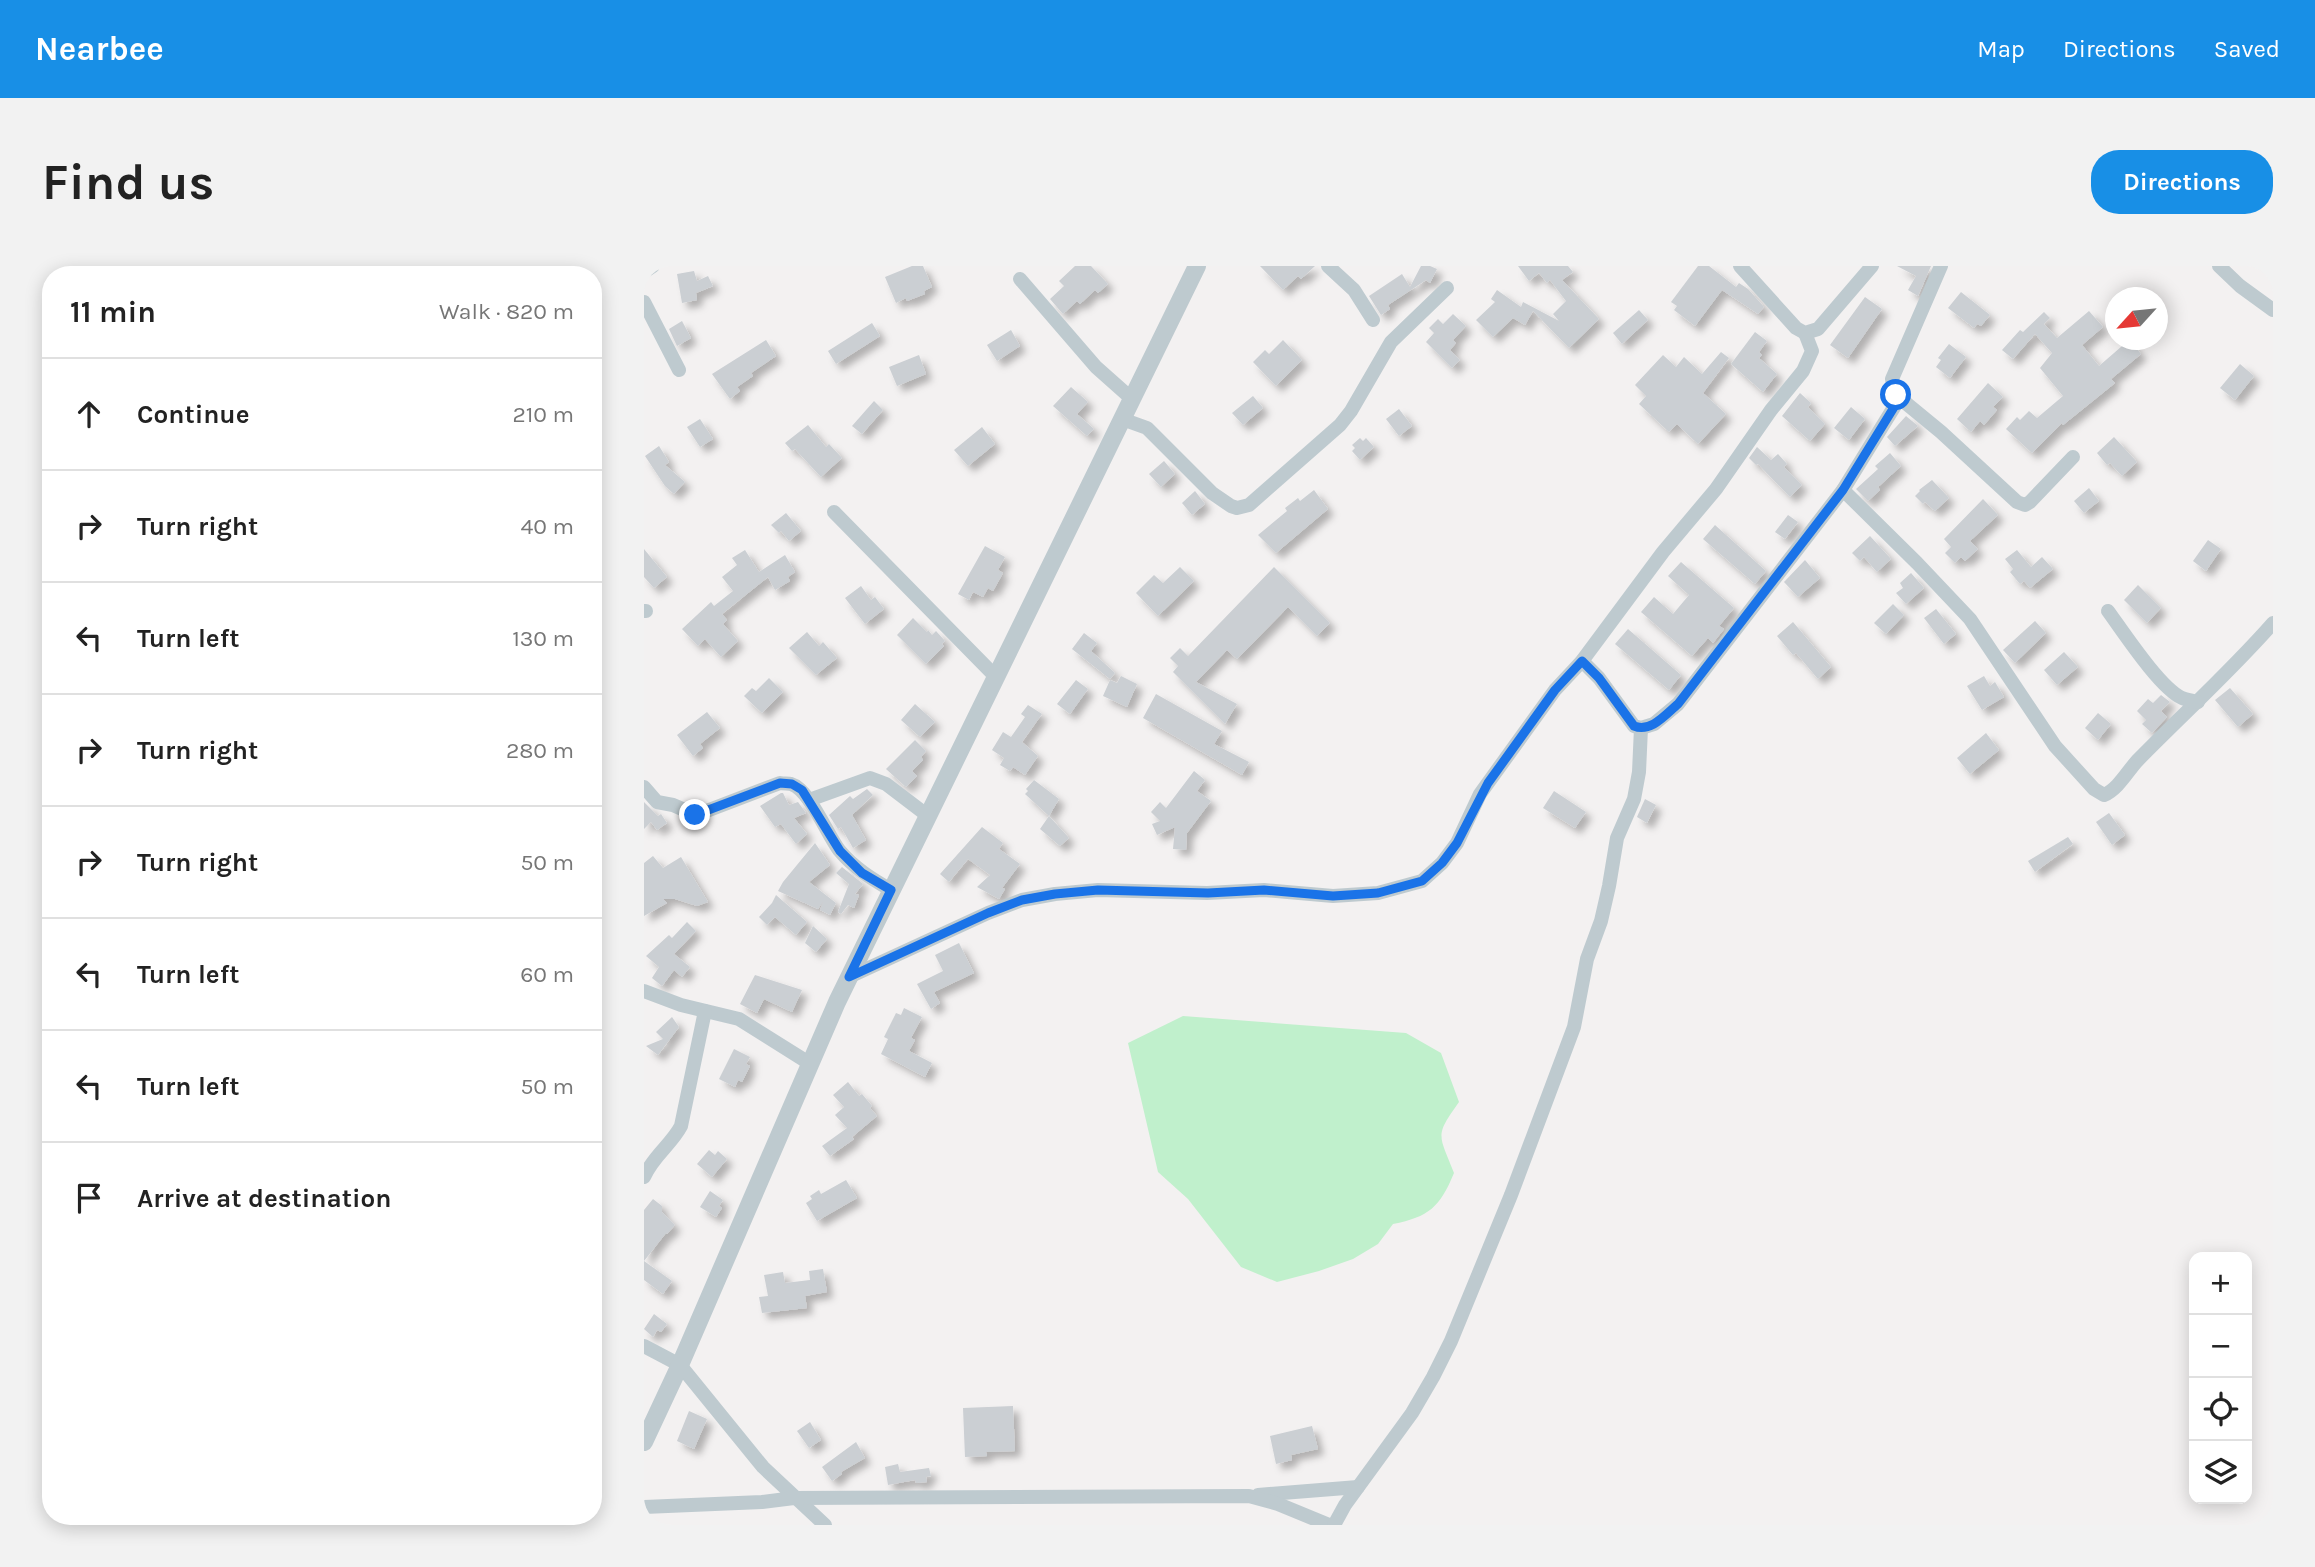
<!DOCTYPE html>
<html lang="en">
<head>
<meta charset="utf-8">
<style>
	:root { --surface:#fff; --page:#f2f2f2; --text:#222; --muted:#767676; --line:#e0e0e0; --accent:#188fe6 }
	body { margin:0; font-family:Karla,sans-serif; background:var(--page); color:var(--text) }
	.controls { position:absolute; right:21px; bottom:21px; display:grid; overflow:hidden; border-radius:14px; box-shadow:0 4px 18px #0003 }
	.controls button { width:63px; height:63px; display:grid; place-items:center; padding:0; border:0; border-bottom:2px solid var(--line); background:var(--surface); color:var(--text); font:35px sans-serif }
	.compass { position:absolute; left:1461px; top:21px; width:63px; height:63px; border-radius:50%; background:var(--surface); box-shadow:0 4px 18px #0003; rotate:243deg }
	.stop { position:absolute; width:21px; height:21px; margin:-16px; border:5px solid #1a73e8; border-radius:50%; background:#fff }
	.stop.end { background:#1a73e8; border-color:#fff; box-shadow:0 2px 7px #0008 }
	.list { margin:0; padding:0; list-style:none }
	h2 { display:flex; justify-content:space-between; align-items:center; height:91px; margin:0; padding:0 28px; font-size:30px }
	h2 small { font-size:23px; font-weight:400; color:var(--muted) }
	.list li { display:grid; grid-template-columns:46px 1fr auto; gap:21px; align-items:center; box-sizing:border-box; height:112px; padding:0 28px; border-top:2px solid var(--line) }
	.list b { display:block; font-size:26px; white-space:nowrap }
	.list em { font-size:23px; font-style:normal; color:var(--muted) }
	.icon { flex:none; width:38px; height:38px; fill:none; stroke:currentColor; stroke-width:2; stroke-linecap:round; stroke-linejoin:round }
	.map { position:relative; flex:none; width:1629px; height:1259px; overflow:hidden; border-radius:28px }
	header { display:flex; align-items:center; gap:42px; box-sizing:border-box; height:98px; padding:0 35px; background:var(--accent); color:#fff }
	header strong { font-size:33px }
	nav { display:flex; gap:38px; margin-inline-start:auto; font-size:24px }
	.intro { display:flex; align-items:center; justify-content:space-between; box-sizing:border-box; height:168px; padding:0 42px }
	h1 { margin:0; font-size:49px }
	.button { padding:18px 32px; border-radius:28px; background:var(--accent); color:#fff; font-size:24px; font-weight:700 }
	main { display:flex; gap:42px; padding:0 42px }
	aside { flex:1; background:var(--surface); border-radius:28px; box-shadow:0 4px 18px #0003 }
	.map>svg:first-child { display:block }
	.green { fill:#c0f0cc }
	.building { fill:#cbcfd3; filter:url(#shadow) }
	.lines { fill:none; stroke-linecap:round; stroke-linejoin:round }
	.minor { stroke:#becacf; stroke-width:14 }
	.tertiary { stroke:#becacf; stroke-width:18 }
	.route { stroke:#1a73e8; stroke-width:9 }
</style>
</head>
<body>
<header>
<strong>Nearbee</strong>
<nav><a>Map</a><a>Directions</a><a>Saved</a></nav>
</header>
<div class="intro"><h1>Find us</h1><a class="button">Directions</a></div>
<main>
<aside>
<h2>11 min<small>Walk · 820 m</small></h2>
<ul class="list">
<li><svg class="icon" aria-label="ahead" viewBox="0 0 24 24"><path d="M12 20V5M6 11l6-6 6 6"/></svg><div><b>Continue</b></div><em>210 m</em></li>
<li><svg class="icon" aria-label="right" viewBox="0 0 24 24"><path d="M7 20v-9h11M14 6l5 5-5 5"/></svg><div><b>Turn right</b></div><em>40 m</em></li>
<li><svg class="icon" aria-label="left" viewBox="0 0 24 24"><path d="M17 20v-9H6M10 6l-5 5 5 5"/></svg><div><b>Turn left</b></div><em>130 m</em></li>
<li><svg class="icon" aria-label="right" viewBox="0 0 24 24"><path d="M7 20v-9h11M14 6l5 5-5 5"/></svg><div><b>Turn right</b></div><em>280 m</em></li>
<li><svg class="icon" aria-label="right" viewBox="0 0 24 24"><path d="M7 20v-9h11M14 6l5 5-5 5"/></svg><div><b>Turn right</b></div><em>50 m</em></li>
<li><svg class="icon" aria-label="left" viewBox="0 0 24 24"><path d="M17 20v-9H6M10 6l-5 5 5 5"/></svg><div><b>Turn left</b></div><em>60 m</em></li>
<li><svg class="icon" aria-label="left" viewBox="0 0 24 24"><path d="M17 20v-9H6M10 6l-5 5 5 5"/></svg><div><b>Turn left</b></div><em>50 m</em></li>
<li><svg class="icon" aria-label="arrive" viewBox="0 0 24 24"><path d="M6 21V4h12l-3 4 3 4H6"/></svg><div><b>Arrive at destination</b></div></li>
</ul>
</aside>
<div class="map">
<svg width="1629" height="1259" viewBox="0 0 1629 1259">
	<defs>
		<filter id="shadow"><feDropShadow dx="6" dy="6" stdDeviation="3.5" flood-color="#0004"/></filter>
	</defs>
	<rect width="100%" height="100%" fill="#f3f1f1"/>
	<path class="green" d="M539,750l223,17 35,20 18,49c-25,35 -20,32 -5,71 -14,34 -25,44 -61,51l-15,20 -25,15 -34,12 -42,11 -36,-15 -53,-68 -30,-27 -30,-129z"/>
	<g class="building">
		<polygon points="268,0 279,0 288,21 280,25 281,28 263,35 262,32 252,37 241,11"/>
		<polygon points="431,0 447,0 464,18 454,27 451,24 436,38 433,35 419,48 406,33 420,20 415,15"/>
		<polygon points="616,0 671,0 657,13 654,10 639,24"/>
		<polygon points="777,0 786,0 793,3 786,17 782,14 744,39 746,43 737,49 725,30 758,8 766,21"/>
		<polygon points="874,0 924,0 929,6 918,14 955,53 925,82 889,45 881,59 869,52 849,71 832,54 851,36 847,33 853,24 877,41 879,36 915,55 909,48 922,35 906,14 903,17 895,7 885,15"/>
		<polygon points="1054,0 1065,0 1092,21 1095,17 1104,23 1120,41 1114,48 1078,24 1051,60 1030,44 1033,40 1027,36"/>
		<polygon points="1253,0 1287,0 1274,30 1264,24 1272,10"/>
		<polygon points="50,5 53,15 64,10 69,20 52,27 53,34 38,37 33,8"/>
		<polygon points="1317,26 1346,49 1337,60 1333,58 1330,62 1304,42"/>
		<polygon points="1221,31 1238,43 1204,92 1186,79"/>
		<polygon points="995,44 1004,54 978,78 969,67"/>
		<polygon points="1445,45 1459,61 1438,79 1455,100 1485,74 1497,88 1467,113 1471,117 1419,159 1418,157 1388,187 1362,163 1373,151 1376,154 1385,145 1393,152 1419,130 1396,102 1408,87 1391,68 1369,93 1358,84 1376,64 1379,66 1400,46 1406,52 1400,58 1413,72"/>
		<polygon points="809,48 822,60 809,74 812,77 806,84 816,94 808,102 782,76 790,67 785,62 794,53 799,58"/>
		<polygon points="38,55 47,72 33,80 25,63"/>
		<polygon points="228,57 236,70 192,98 184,85"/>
		<polygon points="367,64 376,80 353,95 343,79"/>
		<polygon points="1111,66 1123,75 1115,86 1118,89 1115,92 1133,108 1119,126 1087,98"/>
		<polygon points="122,74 132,90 107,107 109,110 93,121 96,125 86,133 68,108"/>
		<polygon points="639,74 658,94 632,120 609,96 621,84 625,88"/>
		<polygon points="1305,78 1322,91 1306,112 1292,101 1297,94 1294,92"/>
		<polygon points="1077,86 1085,92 1059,127 1082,148 1054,178 1033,158 1025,166 995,138 1002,130 991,119 1019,89 1032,101 1040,91 1058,108"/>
		<polygon points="275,89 282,108 253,120 245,101"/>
		<polygon points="1596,98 1610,110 1591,134 1576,122"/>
		<polygon points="1344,117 1359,131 1349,141 1353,144 1340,159 1336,155 1327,166 1313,153"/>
		<polygon points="427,121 444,136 433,148 450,163 443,170 409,140"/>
		<polygon points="1156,127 1167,137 1164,141 1181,158 1166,175 1138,150"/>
		<polygon points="609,130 619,142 599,159 588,147"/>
		<polygon points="230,135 239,144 218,168 208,160"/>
		<polygon points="1207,141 1221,153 1205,174 1190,162"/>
		<polygon points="755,143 768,160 755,170 742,153"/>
		<polygon points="1262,150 1274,160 1251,180 1243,171"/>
		<polygon points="56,153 69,173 56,181 43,161"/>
		<polygon points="164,159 182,181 185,178 198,192 177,211 151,183 148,185 141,177"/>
		<polygon points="338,161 351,178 324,200 310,184"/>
		<polygon points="1470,171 1493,196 1478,210 1466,197 1463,199 1453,187"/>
		<polygon points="716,172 719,175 722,172 730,181 716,194 708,185 711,182 708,179"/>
		<polygon points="15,180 25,196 21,199 41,216 30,228 21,220 1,190"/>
		<polygon points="1113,181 1127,194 1134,188 1143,198 1140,201 1158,219 1146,231 1114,198 1112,199 1105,192"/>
		<polygon points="1246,187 1257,200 1234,221 1236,224 1224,235 1212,223 1234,203 1231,200"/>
		<polygon points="520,195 531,208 517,221 505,208"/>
		<polygon points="1288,214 1305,232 1291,245 1281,236 1279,238 1271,230 1276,225 1275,224"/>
		<polygon points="1445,222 1455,235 1440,247 1430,235"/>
		<polygon points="670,224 684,243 632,287 614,269 643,245 641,242 654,232 656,235"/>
		<polygon points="551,225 561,238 548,249 538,237"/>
		<polygon points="1339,233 1354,249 1326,275 1334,283 1321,295 1317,291 1311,297 1301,287 1307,281 1300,273"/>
		<polygon points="142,247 157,265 145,275 137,265 135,267 127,259"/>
		<polygon points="1144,249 1154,256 1141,273 1131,266"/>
		<polygon points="1071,259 1122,305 1111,318 1059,273"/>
		<polygon points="1226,270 1247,293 1233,306 1220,291 1216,295 1208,287"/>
		<polygon points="1564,274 1577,283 1562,305 1549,295"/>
		<polygon points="341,280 361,291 354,304 359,307 349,325 344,322 339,331 329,326 325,334 314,328"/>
		<polygon points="0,283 23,311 10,322 0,311"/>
		<polygon points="101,284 115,306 141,289 151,306 144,311 146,315 131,324 124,311 78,348 83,354 79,358 94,375 77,391 61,373 54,380 38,363 67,336 70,340 89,325 78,311 93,299 88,292"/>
		<polygon points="1373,284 1387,301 1398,291 1409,303 1386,322 1380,315 1376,318 1366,306 1369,303 1361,293"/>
		<polygon points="1161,294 1176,312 1154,331 1140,316"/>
		<polygon points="1037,296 1090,342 1075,360 1080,363 1069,377 1064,372 1048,390 997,346 1010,331 1029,348 1045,329 1024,310"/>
		<polygon points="536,301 550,315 514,350 492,327 510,309 519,317"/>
		<polygon points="630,301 686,357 673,370 644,341 593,393 583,384 552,416 593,438 581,458 529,406 534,400 526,392 536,382 544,390"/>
		<polygon points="1267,307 1280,322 1262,338 1252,327 1259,322 1256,317"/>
		<polygon points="1494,319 1517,342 1503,357 1480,334"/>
		<polygon points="217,320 227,334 231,331 240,343 221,358 201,332"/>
		<polygon points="1249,338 1260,349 1242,368 1230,357"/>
		<polygon points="1292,343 1312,368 1300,378 1280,352"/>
		<polygon points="269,352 283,366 284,364 288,369 292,365 301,375 298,378 300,380 282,398 253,369"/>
		<polygon points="1391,355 1402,367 1371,397 1359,384"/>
		<polygon points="1149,356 1187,401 1174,413 1152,387 1149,389 1133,370"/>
		<polygon points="984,363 1037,409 1025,424 971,378"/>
		<polygon points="163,366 175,380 179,376 193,392 172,409 145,382"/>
		<polygon points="440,367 453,377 447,385 471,407 466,413 428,383"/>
		<polygon points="1420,386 1434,401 1413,419 1400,404"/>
		<polygon points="477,410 493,418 483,441 459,430 466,414 473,417"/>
		<polygon points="1340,410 1346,420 1351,416 1360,431 1338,444 1323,420"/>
		<polygon points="125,412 139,426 118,447 100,430 108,422 112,425"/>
		<polygon points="432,414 444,423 426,448 413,438"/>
		<polygon points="1586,422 1609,448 1594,461 1571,434"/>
		<polygon points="512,428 578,465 570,478 605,496 598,509 499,452"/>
		<polygon points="1517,429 1526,436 1517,445 1523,451 1508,467 1498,458 1502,454 1493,445 1504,433 1509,437"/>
		<polygon points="271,438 291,456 276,471 257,454"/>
		<polygon points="384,439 398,448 378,476 394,490 381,509 369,501 366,505 356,499 360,492 348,484 359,466 367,471 381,451 377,448"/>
		<polygon points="63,446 76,462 56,478 59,482 49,490 33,469"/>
		<polygon points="1454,447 1467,458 1454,474 1441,462"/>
		<polygon points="1342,467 1355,484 1326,508 1313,492"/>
		<polygon points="271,474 282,485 277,491 279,494 268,505 273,510 262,521 242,503"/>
		<polygon points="550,505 561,514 553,525 567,535 543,567 542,584 529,583 531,561 513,569 508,558 516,555 507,546 516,536 522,542"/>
		<polygon points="390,514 415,533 405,550 425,572 416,580 396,563 405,550 381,528 384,525 382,523"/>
		<polygon points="223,523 229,529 208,549 222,574 209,582 197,561 194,563 185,549 206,530 209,533"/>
		<polygon points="910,525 942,546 931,562 899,542"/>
		<polygon points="137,527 139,527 145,539 154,536 162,547 150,552 163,568 152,578 137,558 131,561 116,540"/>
		<polygon points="1001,533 1012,539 1003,557 993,551"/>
		<polygon points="0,536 14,550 17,548 23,557 13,564 7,556 0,563"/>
		<polygon points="1465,547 1481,569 1468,579 1452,556"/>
		<polygon points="338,561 359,577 355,583 376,598 358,622 361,623 355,633 333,621 346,609 324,593 305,616 296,608"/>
		<polygon points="1424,571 1429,578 1391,606 1384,595"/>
		<polygon points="171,577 186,599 165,616 192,637 186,649 176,644 179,636 174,643 134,625 139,616"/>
		<polygon points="9,590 19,602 37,591 64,636 53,640 31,633 19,633 23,637 0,650 0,597"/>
		<polygon points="198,601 219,618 211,628 215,629 210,642 204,639 197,648 194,646 205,618 192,607"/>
		<polygon points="132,629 163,656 152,669 131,651 123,659 115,651 128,637"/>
		<polygon points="43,656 52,665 30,688 46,701 38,711 30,704 18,720 8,712 15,701 2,690 25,669 28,672"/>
		<polygon points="169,660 183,673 172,686 161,677"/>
		<polygon points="315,677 330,707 290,726 296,737 287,743 273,718 299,705 291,689"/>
		<polygon points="111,709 158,724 148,746 120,733 113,747 96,738"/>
		<polygon points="260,742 278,751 267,772 271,774 265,785 288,797 281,811 237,788 244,773 240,771 252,747 257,749"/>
		<polygon points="28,751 35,761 14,789 2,780 19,773 12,766"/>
		<polygon points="90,783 106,791 102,798 106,800 98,816 94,814 91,821 75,813"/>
		<polygon points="204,816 215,830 218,828 228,840 226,842 233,850 208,871 210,873 186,890 178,880 203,862 191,849 200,841 189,829"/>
		<polygon points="65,884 71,889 74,885 83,893 68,911 53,898"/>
		<polygon points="202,914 213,932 173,955 162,937 168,933 166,930 175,924 177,928"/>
		<polygon points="66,925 79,934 75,940 78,942 72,951 56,941"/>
		<polygon points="9,933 18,940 18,946 31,959 23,968 22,967 0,995 0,944"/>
		<polygon points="0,995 28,1015 19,1028 0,1014"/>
		<polygon points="179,1003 183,1026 161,1030 163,1042 118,1047 115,1031 124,1030 120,1009 139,1006 141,1017 166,1014 165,1005"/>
		<polygon points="10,1048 23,1058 17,1066 13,1064 9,1071 0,1063"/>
		<polygon points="369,1140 371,1185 342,1186 343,1190 321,1191 319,1142"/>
		<polygon points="45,1145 63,1153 50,1183 33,1175"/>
		<polygon points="166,1156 177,1174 165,1182 153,1165"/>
		<polygon points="668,1160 674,1183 647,1189 648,1194 632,1198 626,1170"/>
		<polygon points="212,1176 221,1192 197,1206 198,1208 188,1215 178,1201"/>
		<polygon points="254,1198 256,1206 285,1202 287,1210 282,1211 283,1216 272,1217 271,1214 244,1219 241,1201"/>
	</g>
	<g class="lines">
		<g class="minor">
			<polyline points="684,0 710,24 729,54"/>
			<polyline points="1096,0 1152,62 1161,67 1174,63 1228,0"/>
			<path d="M1297,0l-49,113 4,25 -53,86 74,73 53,56 85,127 39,43 10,6c14,-6 23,-23 33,-34 45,-46 93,-89 136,-138"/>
			<polyline points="1575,0 1596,20 1629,44"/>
			<polyline points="0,6 9,0"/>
			<polyline points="376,13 452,101 488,133"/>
			<polyline points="0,36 35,104"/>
			<polyline points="1252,129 1297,166 1373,236 1381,239 1386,236 1429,191"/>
			<polyline points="478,153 503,162 568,227 587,240 593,242 605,239 696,159 707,145 747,76 803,22"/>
			<polyline points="190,246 352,411"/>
			<polyline points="0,345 2,345"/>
			<path d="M1464,345c16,22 52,77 74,87 5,2 11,3 16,4"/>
			<polyline points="938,395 955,412 990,460 997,462 1010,458 1034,438 1199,224"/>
			<path d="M0,521l13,15 16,3 23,10 84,-32c4,1 8,0 11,1 18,5 36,50 48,66 15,18 33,29 52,40"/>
			<polyline points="165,534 226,512 242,518 284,550"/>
			<polyline points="205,711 344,647 378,634 411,628 454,624 563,627 620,624 689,630 734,627 778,615 798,597 813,577 836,528 911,424 938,395 1019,286 1072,223 1127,144 1159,105 1168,85 1161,67"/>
			<polyline points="0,725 37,739 95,753 165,797"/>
			<path d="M0,911c9,-21 27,-32 37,-51l24,-115"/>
			<polyline points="0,1080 36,1099 119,1201 181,1259"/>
			<polyline points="614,1229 714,1221"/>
			<polyline points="0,1241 118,1236 150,1232 605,1230 634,1238 685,1259"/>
			<polyline points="690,1259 701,1239 768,1147 789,1111 807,1075 867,929 930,761 943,693 957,655 965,620 973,572 990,533 995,506 997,462"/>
		</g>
		<polyline class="tertiary" points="0,1176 36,1099 193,736 553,0"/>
	</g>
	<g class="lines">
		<path class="route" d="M51,549l85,-32 12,1 10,6 38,61 22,22 29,17 -42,87 139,-64 34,-13 33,-6 43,-4 110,3 56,-3 69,6 45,-3 44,-12 20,-18 15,-20 31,-60 67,-93 27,-29 17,17 35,48c17,7 32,-12 44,-22l165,-214 53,-86v-9"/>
	</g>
</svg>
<div class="controls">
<button>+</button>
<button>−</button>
<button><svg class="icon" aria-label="locate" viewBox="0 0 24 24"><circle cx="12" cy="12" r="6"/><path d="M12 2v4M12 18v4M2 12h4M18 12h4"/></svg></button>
<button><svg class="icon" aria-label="layers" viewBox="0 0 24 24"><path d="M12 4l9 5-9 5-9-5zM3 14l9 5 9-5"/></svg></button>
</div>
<svg class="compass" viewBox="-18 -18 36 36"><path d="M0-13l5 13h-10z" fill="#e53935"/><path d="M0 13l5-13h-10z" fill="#767676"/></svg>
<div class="stop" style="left:1252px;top:129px"></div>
<div class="stop end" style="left:51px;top:549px"></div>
</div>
</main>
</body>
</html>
